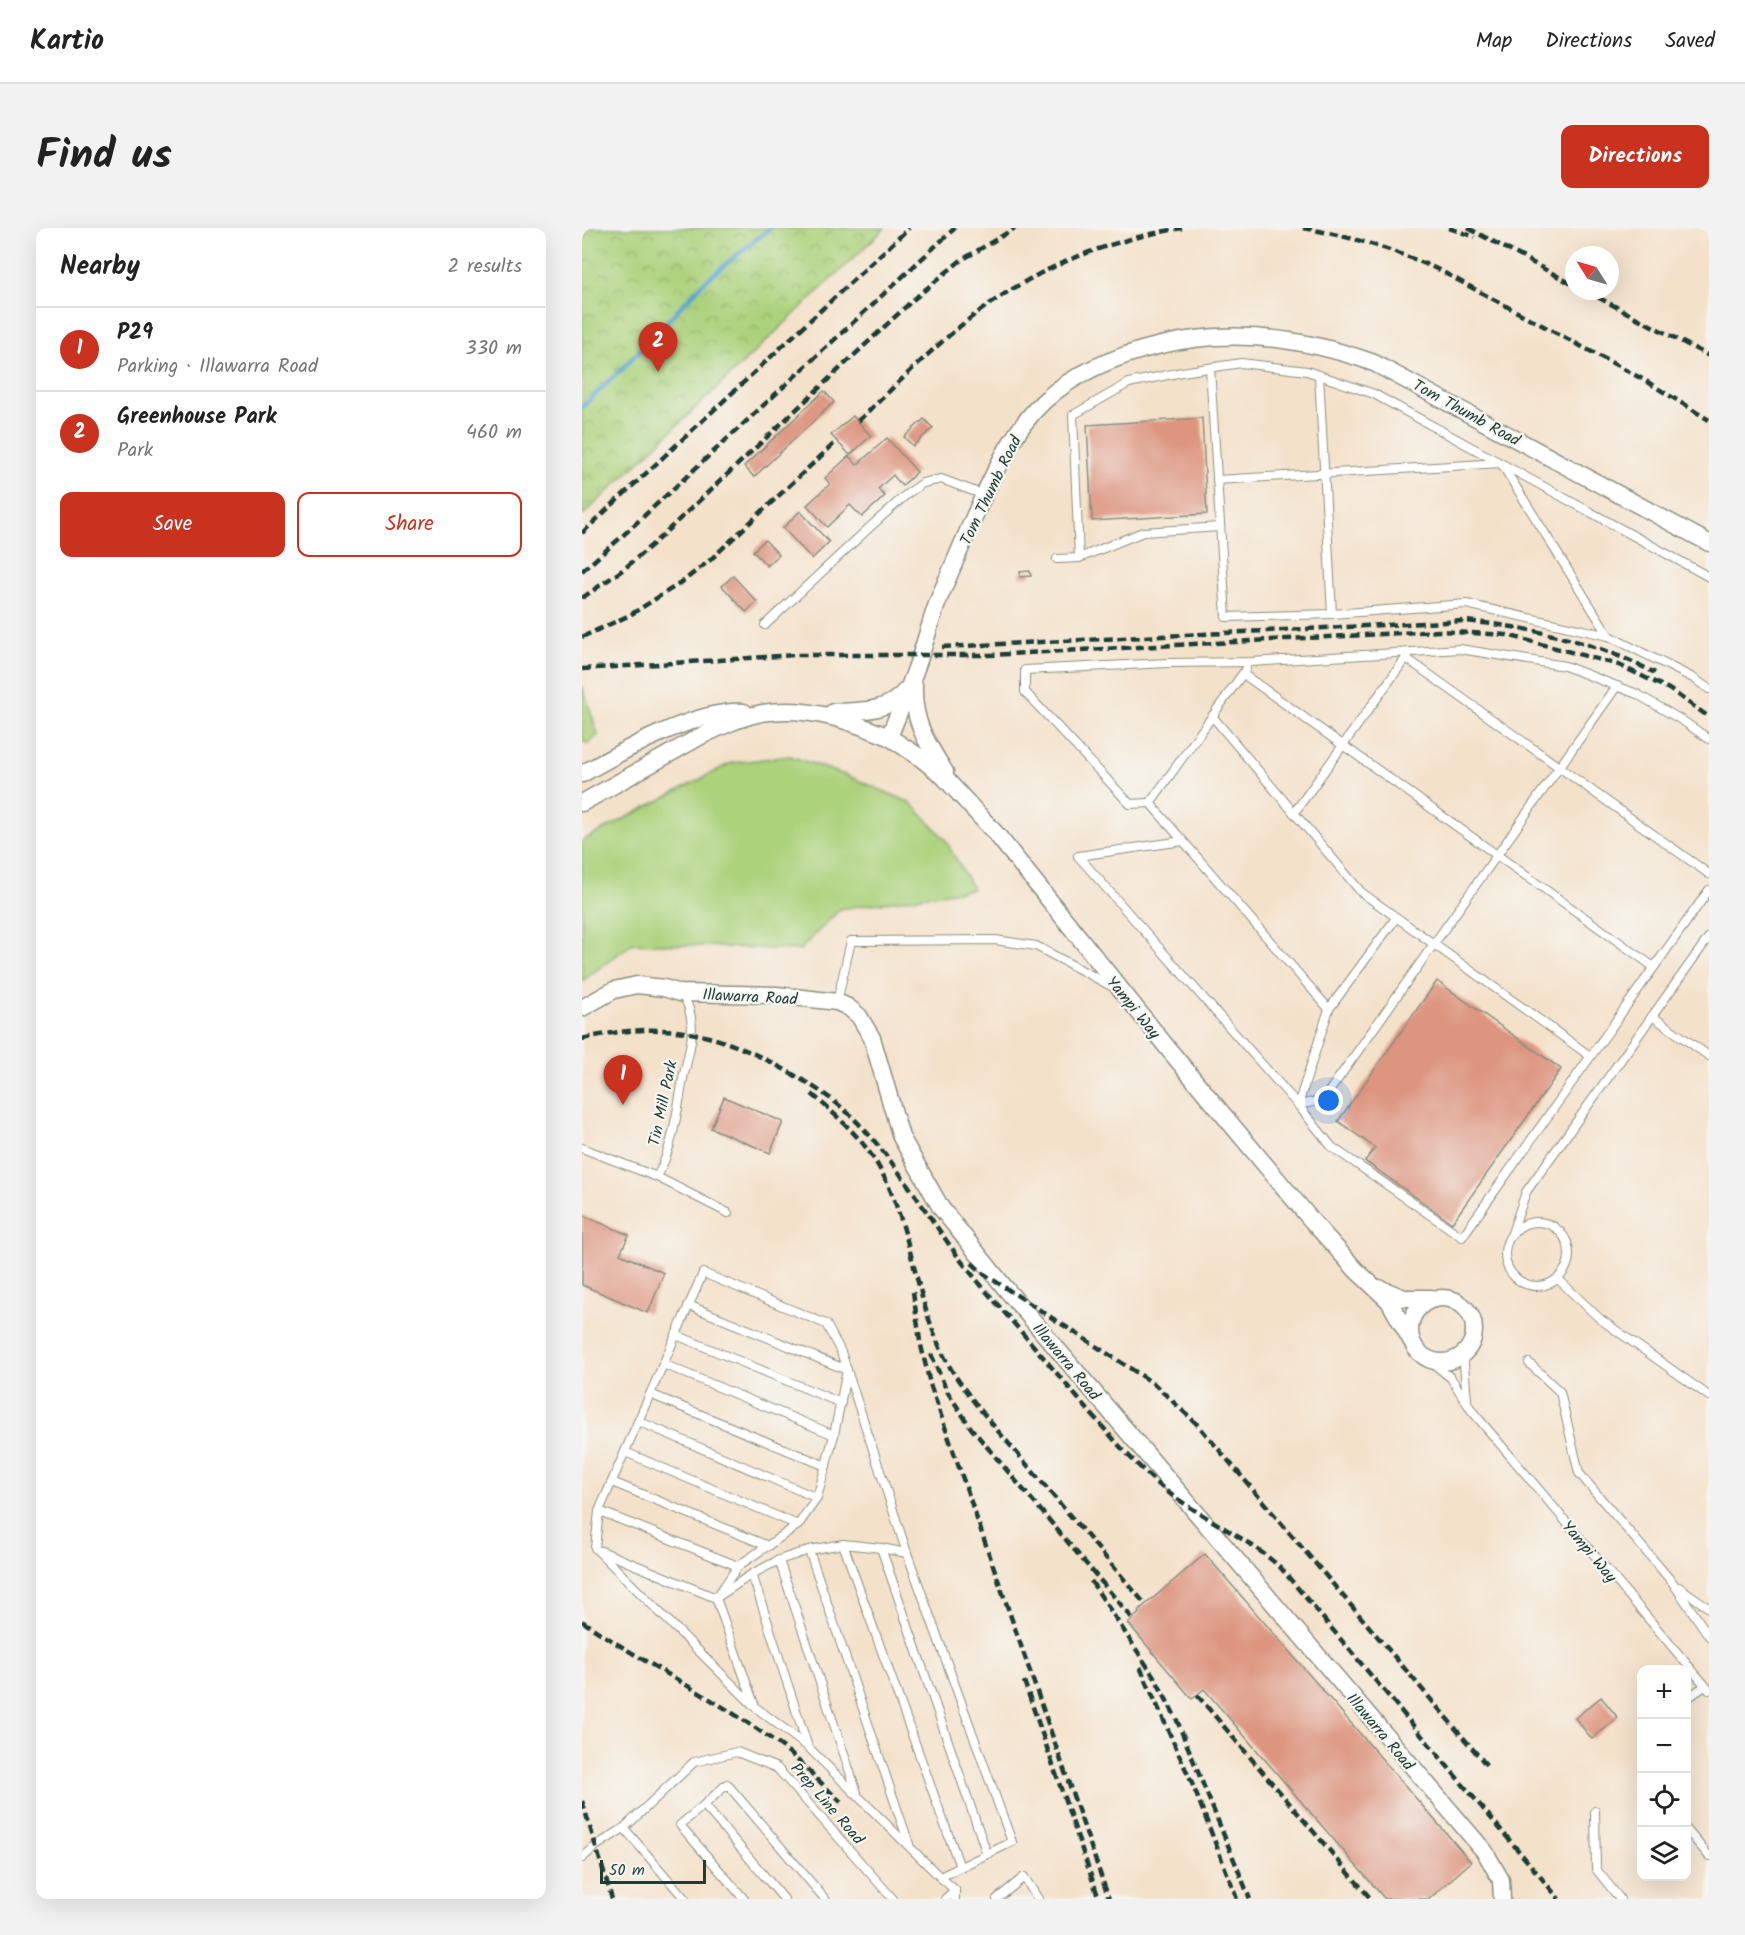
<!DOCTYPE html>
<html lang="en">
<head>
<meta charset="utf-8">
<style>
	:root { --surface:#fff; --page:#f2f2f2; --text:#222; --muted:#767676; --line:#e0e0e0; --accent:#c8321e }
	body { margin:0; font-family:Kalam,sans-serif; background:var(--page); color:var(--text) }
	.controls { position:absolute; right:18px; bottom:18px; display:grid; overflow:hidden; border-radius:12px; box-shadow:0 6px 24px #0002 }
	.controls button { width:54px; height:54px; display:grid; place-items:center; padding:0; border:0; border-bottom:2px solid var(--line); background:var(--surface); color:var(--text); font:30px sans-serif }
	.compass { position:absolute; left:983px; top:18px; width:54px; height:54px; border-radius:50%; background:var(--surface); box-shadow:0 6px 24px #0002; rotate:307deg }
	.scale { position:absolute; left:18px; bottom:15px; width:106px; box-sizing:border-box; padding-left:6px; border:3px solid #1f3d34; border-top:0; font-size:16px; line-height:21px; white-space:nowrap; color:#1f3d34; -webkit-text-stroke:4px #f6f6f2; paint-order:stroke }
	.you { position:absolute; left:747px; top:873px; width:21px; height:21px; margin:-15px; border:4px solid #fff; border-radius:50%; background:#1a73e8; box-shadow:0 0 0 9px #1a73e833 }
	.badge { display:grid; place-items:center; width:39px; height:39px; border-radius:50%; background:var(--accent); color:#fff; font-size:20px; font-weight:700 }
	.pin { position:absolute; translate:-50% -50px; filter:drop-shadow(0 2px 3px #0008) }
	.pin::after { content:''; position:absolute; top:32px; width:21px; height:18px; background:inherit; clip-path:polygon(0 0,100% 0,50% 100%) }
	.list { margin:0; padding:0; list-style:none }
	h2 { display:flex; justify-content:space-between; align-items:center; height:78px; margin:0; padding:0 24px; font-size:26px }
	h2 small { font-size:20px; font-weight:400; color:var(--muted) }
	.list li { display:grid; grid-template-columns:39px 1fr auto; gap:18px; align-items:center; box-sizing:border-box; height:84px; padding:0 24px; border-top:2px solid var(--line) }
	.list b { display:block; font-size:22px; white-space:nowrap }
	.list p { margin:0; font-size:20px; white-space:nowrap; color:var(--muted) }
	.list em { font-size:20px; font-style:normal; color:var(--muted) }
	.actions { display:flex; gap:12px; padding:18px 24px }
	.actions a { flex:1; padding:14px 0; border:2px solid var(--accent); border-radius:12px; text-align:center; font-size:21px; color:var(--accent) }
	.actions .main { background:var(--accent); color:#fff }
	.icon { flex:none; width:33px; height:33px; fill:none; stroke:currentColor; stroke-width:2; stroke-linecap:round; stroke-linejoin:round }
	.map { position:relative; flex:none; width:1127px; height:1671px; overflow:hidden; border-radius:12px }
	header { display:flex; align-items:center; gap:36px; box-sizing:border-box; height:84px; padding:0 30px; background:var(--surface); border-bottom:2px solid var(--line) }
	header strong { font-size:28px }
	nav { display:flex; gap:33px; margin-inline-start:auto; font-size:21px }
	.intro { display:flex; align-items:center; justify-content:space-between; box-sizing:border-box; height:144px; padding:0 36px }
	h1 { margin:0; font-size:42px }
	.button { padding:15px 27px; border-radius:12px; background:var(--accent); color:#fff; font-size:21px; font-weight:700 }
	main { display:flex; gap:36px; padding:0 36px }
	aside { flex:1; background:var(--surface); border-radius:12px; box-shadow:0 6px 24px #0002 }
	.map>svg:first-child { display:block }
	.grass { fill:#acd27c; stroke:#668858; stroke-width:1.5 }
	.park { fill:url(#park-crowns); stroke:#668858; stroke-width:1.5 }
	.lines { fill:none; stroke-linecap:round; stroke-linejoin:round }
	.stream { stroke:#56a2ce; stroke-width:4.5 }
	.building { fill:#dd9580 }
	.lane-casing { stroke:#8a8f7f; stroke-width:10 }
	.street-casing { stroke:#8a8f7f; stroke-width:19 }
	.lane { stroke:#fff; stroke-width:8 }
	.street { stroke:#fff; stroke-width:16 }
	.rail { stroke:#1f3d34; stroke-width:4.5; stroke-dasharray:9 4.5; stroke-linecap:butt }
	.labels { text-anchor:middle; stroke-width:4.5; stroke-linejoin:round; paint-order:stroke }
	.street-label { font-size:16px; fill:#1f3d34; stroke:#f6f6f2 }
</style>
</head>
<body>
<header>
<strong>Kartio</strong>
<nav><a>Map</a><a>Directions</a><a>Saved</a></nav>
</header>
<div class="intro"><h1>Find us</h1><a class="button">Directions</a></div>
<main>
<aside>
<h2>Nearby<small>2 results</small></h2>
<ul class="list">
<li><span class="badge">1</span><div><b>P29</b><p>Parking · Illawarra Road</p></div><em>330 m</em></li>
<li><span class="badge">2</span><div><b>Greenhouse Park</b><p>Park</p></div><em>460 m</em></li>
</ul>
<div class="actions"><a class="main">Save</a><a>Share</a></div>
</aside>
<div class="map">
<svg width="1127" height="1671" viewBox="0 0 1127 1671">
	<defs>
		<pattern id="park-crowns" width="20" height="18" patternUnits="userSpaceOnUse" patternTransform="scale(1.5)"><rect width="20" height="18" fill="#acd27c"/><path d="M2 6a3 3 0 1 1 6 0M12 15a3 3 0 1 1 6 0" fill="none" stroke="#8bac66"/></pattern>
	</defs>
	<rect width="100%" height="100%" fill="#f6f6f2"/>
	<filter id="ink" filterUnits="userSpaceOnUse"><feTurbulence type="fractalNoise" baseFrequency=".0167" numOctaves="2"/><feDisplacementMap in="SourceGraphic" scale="12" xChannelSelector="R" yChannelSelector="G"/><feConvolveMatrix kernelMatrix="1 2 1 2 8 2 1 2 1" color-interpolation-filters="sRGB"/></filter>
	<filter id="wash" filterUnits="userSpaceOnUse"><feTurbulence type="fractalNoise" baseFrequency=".008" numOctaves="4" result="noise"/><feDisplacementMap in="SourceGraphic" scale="24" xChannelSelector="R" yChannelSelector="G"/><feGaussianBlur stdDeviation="1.35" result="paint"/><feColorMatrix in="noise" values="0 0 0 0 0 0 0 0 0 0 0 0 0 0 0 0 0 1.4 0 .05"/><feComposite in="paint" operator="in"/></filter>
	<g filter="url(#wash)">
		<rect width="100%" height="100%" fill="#f4e1ca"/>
		<g class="grass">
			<polygon points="0,457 16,507 6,516 0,513"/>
			<polygon points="208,528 266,548 329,575 362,610 391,661 258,681 218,722 51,715 0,753 0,613 149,535"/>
		</g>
		<polygon class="park" points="0,0 303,0 0,288"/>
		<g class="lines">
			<polyline class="stream" points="0,179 45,136 121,55 188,0"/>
		</g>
		<g id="blocks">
			<g class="building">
				<polygon points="242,163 252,174 172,249 162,238"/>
				<polygon points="271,188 289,208 268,227 249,207"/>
				<polygon points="620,190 625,286 510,293 505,197"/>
				<polygon points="342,191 351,200 331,218 322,209"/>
				<polygon points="305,210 335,244 320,258 311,247 296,261 303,268 280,289 268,277 245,299 225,277 248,256 243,250 267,228 275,237"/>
				<polygon points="218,283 247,314 230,331 201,300"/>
				<polygon points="183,312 197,327 185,338 171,323"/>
				<polygon points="448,343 449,348 438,349 438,344"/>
				<polygon points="151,348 175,374 164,384 140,358"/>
				<polygon points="855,753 979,841 870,995 783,933 793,920 756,893"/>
				<polygon points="142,869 201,894 188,925 129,900"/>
				<polygon points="0,987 47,1007 38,1026 82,1045 66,1085 0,1057"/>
				<polygon points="623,1326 889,1634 847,1671 803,1671 622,1461 610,1471 546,1395 557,1385 556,1383"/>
				<polygon points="1019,1469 1036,1490 1010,1511 993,1490"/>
			</g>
		</g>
	</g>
	<g filter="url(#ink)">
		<use href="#blocks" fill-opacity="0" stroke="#8a8f7f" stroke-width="1.5"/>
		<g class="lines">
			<defs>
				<g id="lane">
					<polyline points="628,140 644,389 750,386 884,376 1027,408 1111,450 1127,461"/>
					<polyline points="737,147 750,386"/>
					<polyline points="635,252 919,235 1027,408"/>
					<polyline points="497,330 491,187 547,155 600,144 659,135 725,143 792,166 1127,349"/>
					<polyline points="475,331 497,330 561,304 638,299"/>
					<polyline points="183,397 288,299 325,266 341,255 359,251 402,267"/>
					<polyline points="824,430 1127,646"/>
					<polyline points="661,446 1072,739"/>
					<polyline points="630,488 779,664 1008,828"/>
					<polyline points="568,575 548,576 443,464 443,442 586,435 669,434 878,421 983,438 1055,466 1101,493 1127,511"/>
					<polyline points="568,575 747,781"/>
					<polyline points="568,575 664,441"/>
					<polyline points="712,585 826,427"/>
					<polyline points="601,613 496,628 716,877 750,919 880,1009 1127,662"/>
					<path d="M98,765c10,10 12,27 12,40 -1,15 -6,31 -9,46 -6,33 -10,68 -26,98l71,36"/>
					<polyline points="255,774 269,713 413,712 454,718 531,759"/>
					<polyline points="1070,788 1127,828"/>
					<polyline points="716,877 741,872 1035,458"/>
					<polyline points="716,877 747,781 814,690"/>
					<polyline points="0,920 75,949"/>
					<circle cx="955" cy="1026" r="32"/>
					<polyline points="930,1005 944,964 1127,709"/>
					<polyline points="976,1051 1018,1091 1127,1168"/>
					<polyline points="94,1107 259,1175"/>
					<polyline points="881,1125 885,1171"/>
					<polyline points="842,1128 869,1150 890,1183 1127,1462"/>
					<polyline points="947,1135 978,1164 997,1245 1091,1355 1127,1408"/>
					<polyline points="81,1136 252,1207"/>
					<polyline points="68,1166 244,1238"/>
					<polyline points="56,1193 235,1270"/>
					<polyline points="43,1224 216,1297"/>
					<polyline points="30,1254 186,1318"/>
					<polyline points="17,1283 156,1338"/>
					<polyline points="261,1316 299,1320 405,1626"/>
					<polyline points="299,1320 325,1325"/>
					<polyline points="227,1322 261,1316 378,1639"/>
					<polyline points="19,1323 134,1370 156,1338 216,1297 235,1270 252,1207 265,1142 106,1077"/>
					<polyline points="197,1332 227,1322 327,1616"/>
					<polyline points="170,1346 197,1332 275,1565"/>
					<polyline points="1097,1359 1127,1380"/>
					<polyline points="1104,1471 1123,1458"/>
					<polyline points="172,1476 134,1370 170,1346 226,1519"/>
					<polyline points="122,1577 145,1556 243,1671"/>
					<polyline points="1013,1583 1014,1641 1038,1671"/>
					<polyline points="42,1600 103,1671"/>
					<polyline points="1104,1601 1127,1628"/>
					<polyline points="0,1630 14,1618 42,1600 112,1534 155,1524 195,1540 311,1671"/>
					<polyline points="358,1649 430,1614 325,1325 259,1124 244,1096 121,1045 17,1283 13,1320 173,1479 226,1519 358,1649 373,1662 373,1671"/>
					<polyline points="162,1671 98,1597 122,1577 202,1671"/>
					<polyline points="363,1671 373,1662"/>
					<polyline points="415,1671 442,1649 456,1671"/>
				</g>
				<g id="street">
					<path d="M332,457c-1,38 12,56 31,87"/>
					<path d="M251,484c26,-1 55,1 73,-22"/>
					<polyline points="307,509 336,528 361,548 416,608 588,823 730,993 774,1042 807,1073 829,1112"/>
					<path d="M0,546c40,-23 115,-65 162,-62"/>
					<path d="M0,575l119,-67c19,-9 40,-19 61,-23 44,-8 88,8 127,24 11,-27 22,-53 31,-80 7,-20 12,-41 20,-61 11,-26 23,-53 34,-79 18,-40 37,-85 70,-116 33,-30 74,-46 117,-56 72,-17 144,-7 213,18l335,180"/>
					<polyline points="0,780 32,762 55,757 82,760 98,765 195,767 255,774 266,779 277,788 290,810 319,909 359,980 424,1061 903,1624 919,1652 920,1671"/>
					<polyline points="797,1060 822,1070 850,1070"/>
					<circle cx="860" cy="1102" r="32"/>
				</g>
			</defs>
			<use href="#lane" class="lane-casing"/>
			<use href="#street" class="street-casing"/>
			<use href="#lane" class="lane"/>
			<use href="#street" class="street"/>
			<g class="rail">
				<path d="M721,0c50,9 90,21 136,42l207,111 63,39"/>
				<polyline points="867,0 893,9"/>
				<polyline points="886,0 992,57"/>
				<polyline points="1004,63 1127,128"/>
				<path d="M276,193c41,-38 80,-80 126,-113 59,-43 126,-68 198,-80"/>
				<polyline points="0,305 327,0"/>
				<polyline points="0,343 36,312 373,0"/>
				<polyline points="0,370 42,341 71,316 332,71 378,33 433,0"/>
				<polyline points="0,409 48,387 100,354 127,333 255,213"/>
				<path d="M360,419l523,-26c67,6 131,21 190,52"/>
				<polyline points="0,441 213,427 407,427 857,403 925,407 1037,437 1087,461 1127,489"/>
				<path d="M0,811c84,-20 139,-7 212,36 24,14 47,29 66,50 39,41 68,92 102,137 24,30 50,59 75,88 29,34 58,69 88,102 16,16 32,33 51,46 35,24 72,41 104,69l279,332"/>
				<path d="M230,866c21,19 44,38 60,62 42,63 40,147 79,213 22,35 50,65 77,97 39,46 78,92 118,139"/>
				<polyline points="390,1035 402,1046 571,1155 616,1197 907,1540"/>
				<polyline points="331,1064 338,1113 348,1156 527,1671"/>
				<polyline points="349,1126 365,1163 389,1200 551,1391"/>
				<polyline points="509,1353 573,1450 594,1490 668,1671"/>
				<path d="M0,1393c63,43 133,77 195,122 23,17 43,40 64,59"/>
				<polyline points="558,1439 612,1560 655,1671"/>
				<polyline points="442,1453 517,1671"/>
				<polyline points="615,1467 789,1671"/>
				<polyline points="0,1573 30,1671"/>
			</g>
		</g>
	</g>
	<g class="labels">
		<g class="street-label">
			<text transform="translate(885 184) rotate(29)" y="6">Tom Thumb Road</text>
			<text transform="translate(408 262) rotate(-64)" y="6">Tom Thumb Road</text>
			<text transform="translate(168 768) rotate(3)" y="6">Illawarra Road</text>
			<text transform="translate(552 779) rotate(51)" y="6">Yampi Way</text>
			<text transform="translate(80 875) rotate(-78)" y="6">Tin Mill Park</text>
			<text transform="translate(485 1133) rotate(50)" y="6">Illawarra Road</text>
			<text transform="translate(1008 1323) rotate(50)" y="6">Yampi Way</text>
			<text transform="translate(799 1503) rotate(50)" y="6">Illawarra Road</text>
			<text transform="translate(246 1575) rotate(49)" y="6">Prep Line Road</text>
		</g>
	</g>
</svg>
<div class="controls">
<button>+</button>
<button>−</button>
<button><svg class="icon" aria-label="locate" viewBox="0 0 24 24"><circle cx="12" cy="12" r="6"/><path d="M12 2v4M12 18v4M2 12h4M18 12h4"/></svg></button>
<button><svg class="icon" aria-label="layers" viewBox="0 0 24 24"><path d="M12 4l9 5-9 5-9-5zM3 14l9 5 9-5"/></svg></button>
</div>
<svg class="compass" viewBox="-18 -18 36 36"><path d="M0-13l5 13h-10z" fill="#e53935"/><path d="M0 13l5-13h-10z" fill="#767676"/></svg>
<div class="scale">50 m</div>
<div class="you"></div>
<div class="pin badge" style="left:41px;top:877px">1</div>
<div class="pin badge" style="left:76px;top:144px">2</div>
</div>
</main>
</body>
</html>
